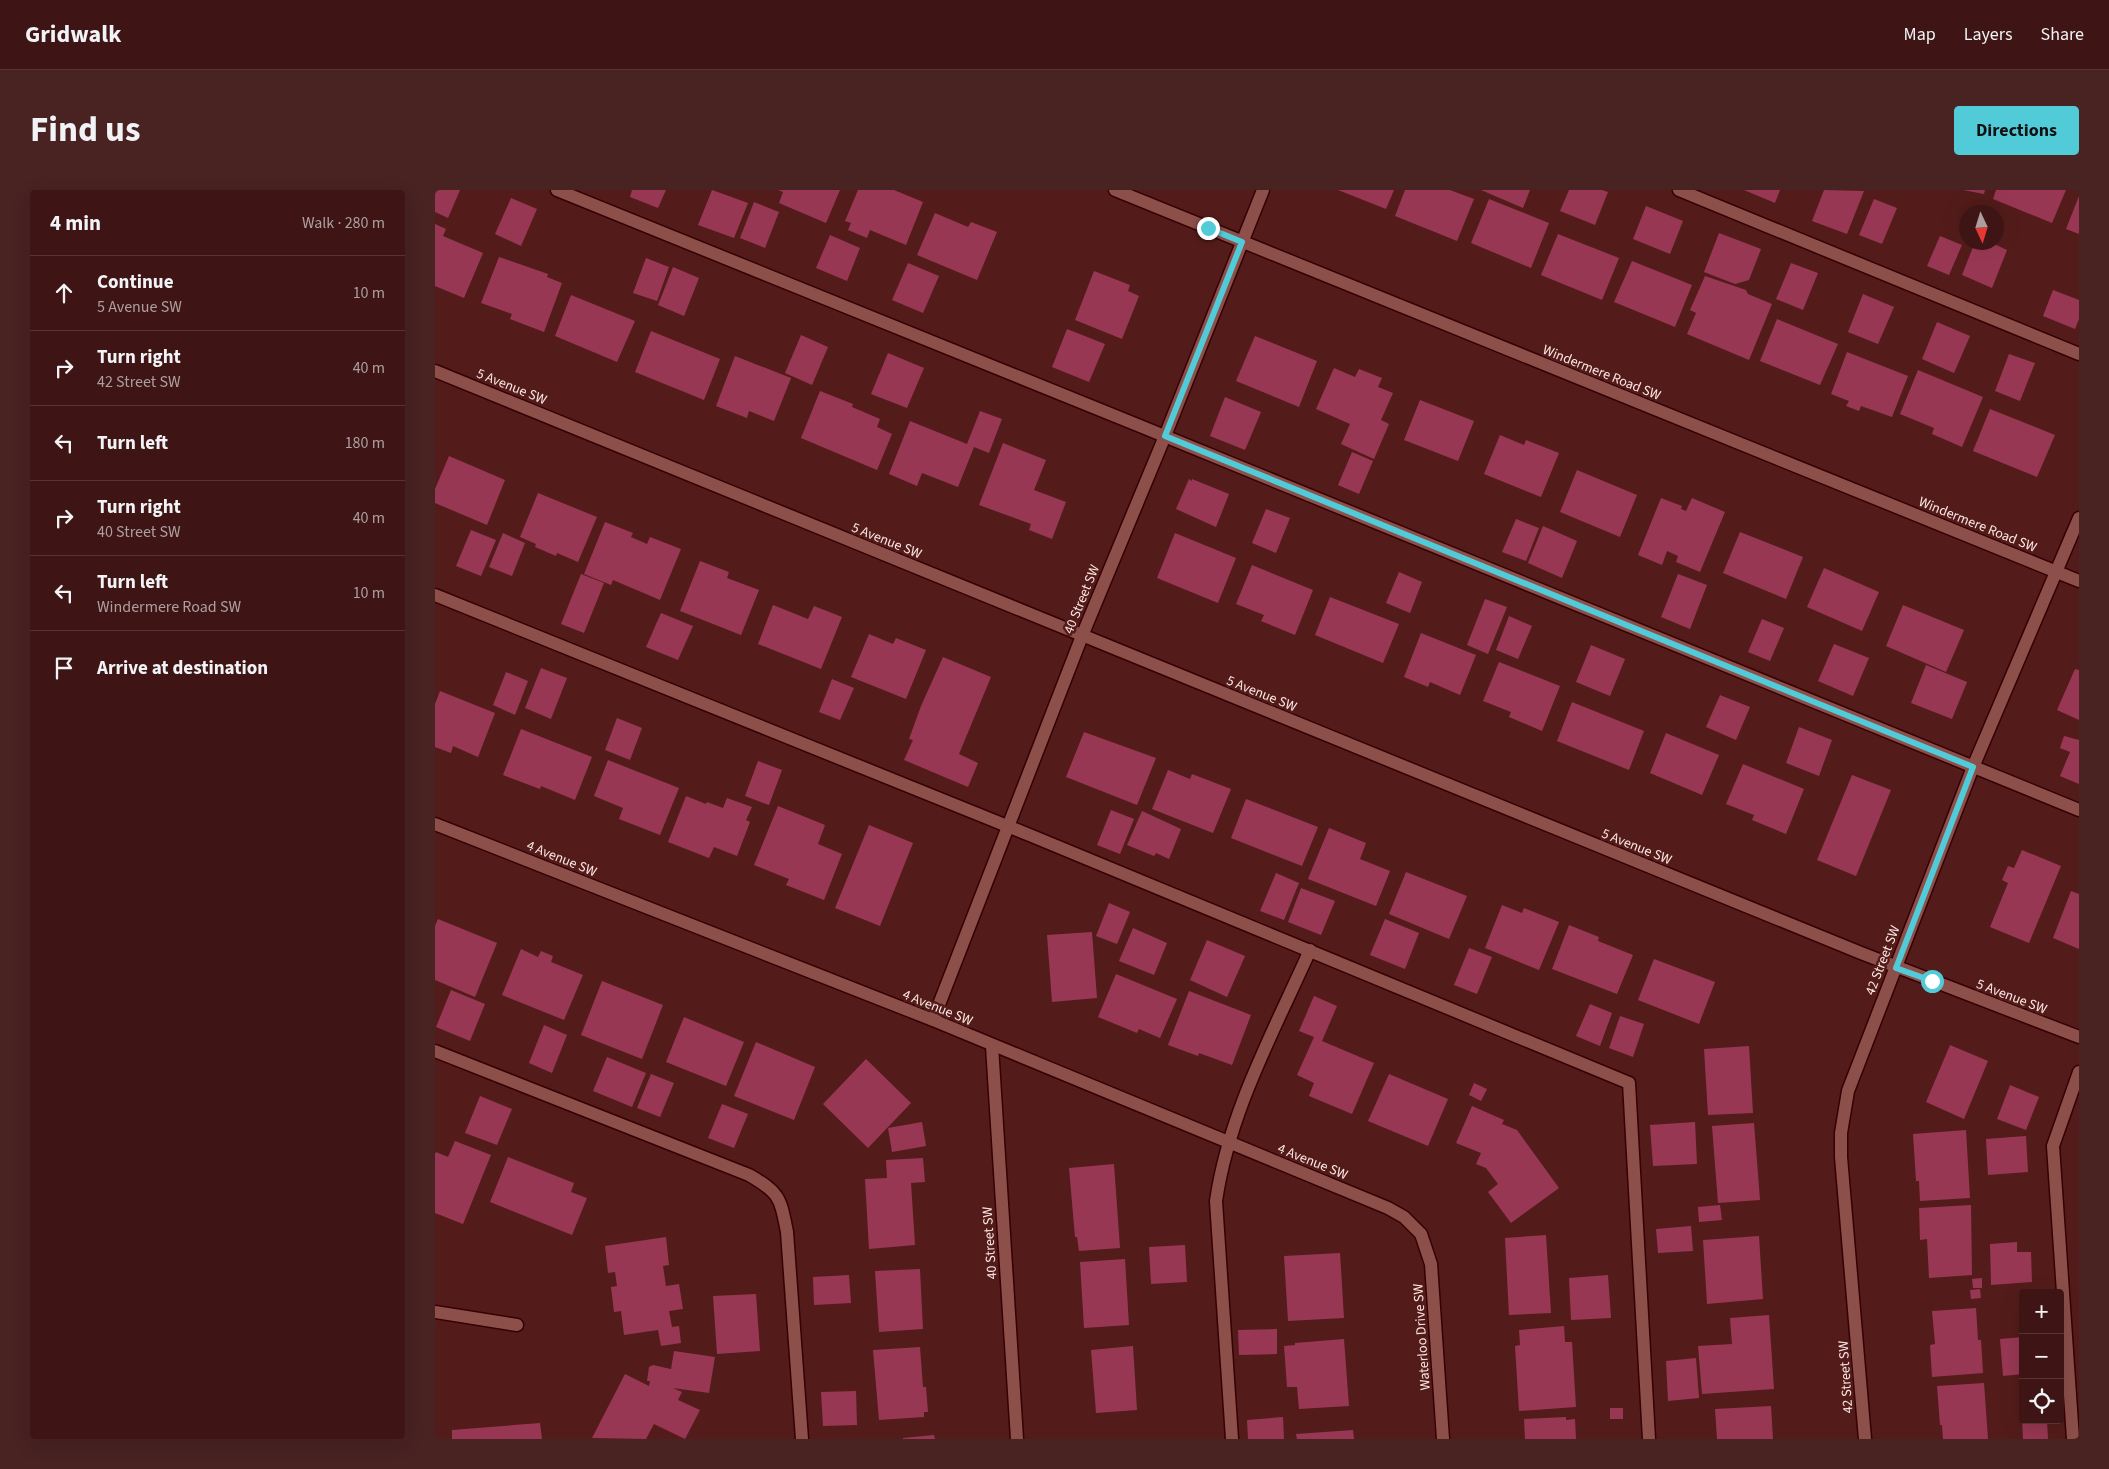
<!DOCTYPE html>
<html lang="en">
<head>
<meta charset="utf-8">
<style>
	:root { --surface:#3e1514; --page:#492222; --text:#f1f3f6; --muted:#ad9fa0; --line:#573434; --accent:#52cbd8 }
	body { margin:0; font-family:"Source Sans 3",sans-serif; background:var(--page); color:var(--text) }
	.controls { position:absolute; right:15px; bottom:15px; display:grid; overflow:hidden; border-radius:5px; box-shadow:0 5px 20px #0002 }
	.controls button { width:45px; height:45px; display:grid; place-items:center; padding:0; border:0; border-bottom:1px solid var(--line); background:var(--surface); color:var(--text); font:25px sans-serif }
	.compass { position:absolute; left:1524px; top:15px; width:45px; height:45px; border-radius:50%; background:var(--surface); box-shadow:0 5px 20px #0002; rotate:176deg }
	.stop { position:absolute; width:15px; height:15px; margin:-11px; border:4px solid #52cbd8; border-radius:50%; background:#fff }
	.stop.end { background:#52cbd8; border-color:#fff; box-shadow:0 1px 5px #0008 }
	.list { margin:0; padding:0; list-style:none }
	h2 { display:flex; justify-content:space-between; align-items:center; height:65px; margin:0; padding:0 20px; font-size:21px }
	h2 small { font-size:16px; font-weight:400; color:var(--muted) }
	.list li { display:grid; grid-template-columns:32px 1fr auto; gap:15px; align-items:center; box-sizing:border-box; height:75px; padding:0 20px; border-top:1px solid var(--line) }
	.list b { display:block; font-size:19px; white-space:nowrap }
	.list p { margin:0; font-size:16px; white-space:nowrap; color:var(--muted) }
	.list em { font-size:16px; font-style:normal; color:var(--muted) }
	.icon { flex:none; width:28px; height:28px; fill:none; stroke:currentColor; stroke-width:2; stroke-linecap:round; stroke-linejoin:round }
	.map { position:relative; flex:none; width:1644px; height:1249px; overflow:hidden; border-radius:5px }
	header { display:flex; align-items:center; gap:30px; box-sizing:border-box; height:70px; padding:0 25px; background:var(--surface); border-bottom:1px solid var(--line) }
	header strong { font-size:24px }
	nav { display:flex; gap:28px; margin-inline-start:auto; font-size:18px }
	.intro { display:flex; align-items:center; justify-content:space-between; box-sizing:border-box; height:120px; padding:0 30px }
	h1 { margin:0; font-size:35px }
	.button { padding:12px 22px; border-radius:5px; background:var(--accent); color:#111; font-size:18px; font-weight:700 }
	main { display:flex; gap:30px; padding:0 30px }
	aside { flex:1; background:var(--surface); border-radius:5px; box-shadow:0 5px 20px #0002 }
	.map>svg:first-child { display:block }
	.building { fill:#983754 }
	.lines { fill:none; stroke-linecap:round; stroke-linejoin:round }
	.lane-casing { stroke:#360104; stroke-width:15 }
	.street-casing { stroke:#360104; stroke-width:15 }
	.lane { stroke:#8c4f4a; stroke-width:12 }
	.street { stroke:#8c4f4a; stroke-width:12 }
	.route { stroke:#52cbd8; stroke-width:6 }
	.labels { text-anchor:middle; stroke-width:5; stroke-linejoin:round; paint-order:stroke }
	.street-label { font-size:14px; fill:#fce6e3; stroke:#531c1a }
</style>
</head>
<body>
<header>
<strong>Gridwalk</strong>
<nav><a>Map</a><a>Layers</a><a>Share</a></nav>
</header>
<div class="intro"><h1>Find us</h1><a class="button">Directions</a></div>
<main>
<aside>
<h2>4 min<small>Walk · 280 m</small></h2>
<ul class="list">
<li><svg class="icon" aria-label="ahead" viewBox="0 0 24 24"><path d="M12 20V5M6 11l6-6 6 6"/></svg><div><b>Continue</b><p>5 Avenue SW</p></div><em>10 m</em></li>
<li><svg class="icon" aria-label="right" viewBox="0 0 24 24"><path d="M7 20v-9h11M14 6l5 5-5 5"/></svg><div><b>Turn right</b><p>42 Street SW</p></div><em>40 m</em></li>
<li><svg class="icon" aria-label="left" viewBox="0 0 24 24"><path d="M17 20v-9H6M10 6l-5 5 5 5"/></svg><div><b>Turn left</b></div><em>180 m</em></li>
<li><svg class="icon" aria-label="right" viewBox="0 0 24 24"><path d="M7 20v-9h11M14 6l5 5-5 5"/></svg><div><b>Turn right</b><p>40 Street SW</p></div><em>40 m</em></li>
<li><svg class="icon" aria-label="left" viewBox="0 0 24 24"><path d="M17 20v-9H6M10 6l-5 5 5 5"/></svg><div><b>Turn left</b><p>Windermere Road SW</p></div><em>10 m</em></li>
<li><svg class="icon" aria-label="arrive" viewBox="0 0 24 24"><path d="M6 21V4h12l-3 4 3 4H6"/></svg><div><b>Arrive at destination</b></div></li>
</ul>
</aside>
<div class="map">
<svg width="1644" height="1249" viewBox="0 0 1644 1249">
	<rect width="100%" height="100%" fill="#531c1a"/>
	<g class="building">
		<polygon points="0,0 25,0 13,28 0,22"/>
		<polygon points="197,0 231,0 223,18 195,7"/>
		<polygon points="277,0 313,13 299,48 263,35"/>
		<polygon points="343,0 405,0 391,33 344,13 348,2"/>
		<polygon points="423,0 459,0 488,12 471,55 435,40 432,48 413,40 416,33 410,31"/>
		<polygon points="903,0 959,0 951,19"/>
		<polygon points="970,0 1015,0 1039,9 1022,51 960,26"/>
		<polygon points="1046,0 1095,0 1088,18"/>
		<polygon points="1134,0 1167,0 1173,2 1160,35 1125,21"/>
		<polygon points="1309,0 1345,0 1340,13"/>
		<polygon points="1389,0 1429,1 1412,44 1377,31"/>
		<polygon points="1528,0 1550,0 1549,4"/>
		<polygon points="1561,0 1631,0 1617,33 1558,9"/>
		<polygon points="1644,6 1644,44 1631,39"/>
		<polygon points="76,8 102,19 86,56 60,44"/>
		<polygon points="1054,9 1114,33 1096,78 1036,53"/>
		<polygon points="1439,9 1462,18 1447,54 1424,45"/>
		<polygon points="319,12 344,22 330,58 305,48"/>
		<polygon points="1211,16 1248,31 1235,64 1198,49"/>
		<polygon points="500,23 533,37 536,32 562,42 542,90 482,65"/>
		<polygon points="0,34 11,39 8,46 48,63 29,108 0,96"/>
		<polygon points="1284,43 1326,59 1314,90 1300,94 1269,82"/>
		<polygon points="1123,44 1184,68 1167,110 1106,85"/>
		<polygon points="395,45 425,58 412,91 381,78"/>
		<polygon points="1505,46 1527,55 1514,85 1492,76"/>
		<polygon points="1540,52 1555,52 1572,60 1557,98 1527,85"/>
		<polygon points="64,67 113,84 112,87 127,93 109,142 75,129 77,124 46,113"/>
		<polygon points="211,68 234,77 222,111 198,103"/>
		<polygon points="1197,71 1257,95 1240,137 1179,112"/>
		<polygon points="473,73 504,86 488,123 457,110"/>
		<polygon points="1356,73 1383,83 1368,120 1341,109"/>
		<polygon points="238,77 264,88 249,126 223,115"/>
		<polygon points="659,81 695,95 693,101 704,106 687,149 640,130"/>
		<polygon points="1270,86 1311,100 1313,104 1337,114 1314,170 1252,144 1261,123 1255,120"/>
		<polygon points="1618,100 1644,110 1644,129 1640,139 1608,126"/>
		<polygon points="1428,104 1459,117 1443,154 1413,142"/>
		<polygon points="136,105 200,131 182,172 120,146"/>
		<polygon points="1342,129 1403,154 1385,195 1325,171"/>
		<polygon points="1502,132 1535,146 1519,183 1487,169"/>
		<polygon points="632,139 670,154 654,192 617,177"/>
		<polygon points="216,141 285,169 269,210 200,182"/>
		<polygon points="366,145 393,157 377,195 350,183"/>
		<polygon points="820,146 882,171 864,217 801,191"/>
		<polygon points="1412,162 1473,186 1457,227 1426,216 1424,221 1411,216 1414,211 1396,204"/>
		<polygon points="453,163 489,178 472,218 436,204"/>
		<polygon points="1574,164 1600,173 1585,211 1560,201"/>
		<polygon points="300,166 356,188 339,231 314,221 312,228 281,216"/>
		<polygon points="899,178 920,187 924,179 947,188 943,197 958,203 946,230 954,234 939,269 906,254 915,234 881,219"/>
		<polygon points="1483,180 1548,207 1527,257 1497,244 1499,238 1465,224"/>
		<polygon points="385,201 418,214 417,217 445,229 442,237 457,244 442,280 366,248"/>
		<polygon points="790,207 826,222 810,260 775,246"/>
		<polygon points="985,210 1039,231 1023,271 969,250"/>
		<polygon points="1555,219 1620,245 1602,287 1538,261"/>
		<polygon points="545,221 567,229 554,263 539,257 523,297 487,283 482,296 454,284 475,231 532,254"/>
		<polygon points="1065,245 1089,255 1091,250 1124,263 1106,307 1049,284"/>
		<polygon points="568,253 611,270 599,300 631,312 617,349 594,340 596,334 544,315"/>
		<polygon points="917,262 938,271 924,304 903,295"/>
		<polygon points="14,266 70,290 52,335 0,313 0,299"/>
		<polygon points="1142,280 1202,305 1185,347 1125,322"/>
		<polygon points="754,289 757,291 757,289 794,304 781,337 741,319"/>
		<polygon points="103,303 162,327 143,372 122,363 121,366 100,357 101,354 85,347"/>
		<polygon points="1226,308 1247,316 1246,319 1251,321 1257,308 1290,322 1265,382 1241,372 1243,366 1232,361 1227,375 1203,365"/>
		<polygon points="831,319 855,328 841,363 817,353"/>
		<polygon points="1081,329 1104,338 1091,371 1067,362"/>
		<polygon points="170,332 198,343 196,347 212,354 215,347 246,359 225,410 178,390 176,395 149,384"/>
		<polygon points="1108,336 1142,351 1127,388 1093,373"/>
		<polygon points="36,340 61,350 46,386 21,376"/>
		<polygon points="1305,342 1368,367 1351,409 1288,383"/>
		<polygon points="68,343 90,353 77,386 54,377"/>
		<polygon points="740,343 801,368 783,413 722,388"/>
		<polygon points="265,371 294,382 292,388 324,400 306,445 245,421"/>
		<polygon points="817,375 878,400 860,445 826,431 829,425 801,414"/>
		<polygon points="1389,378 1444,402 1427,441 1372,417"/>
		<polygon points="964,382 987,392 975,423 951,413"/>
		<polygon points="146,384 169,393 149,443 126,434"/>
		<polygon points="1243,384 1272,395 1255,439 1226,427"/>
		<polygon points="895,407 964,434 948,473 880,445"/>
		<polygon points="1050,409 1072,417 1053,464 1032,455"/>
		<polygon points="338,415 373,429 379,416 407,427 386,479 323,454"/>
		<polygon points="1468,415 1529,440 1511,482 1451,456"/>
		<polygon points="226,423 258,436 243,470 211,457"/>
		<polygon points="1074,426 1097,436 1083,469 1061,460"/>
		<polygon points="1327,429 1349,438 1335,471 1313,462"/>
		<polygon points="986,443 1041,465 1025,505 995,492 993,497 969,487"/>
		<polygon points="434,444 458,454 461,448 491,460 471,509 416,487"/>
		<polygon points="1399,454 1434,468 1418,506 1383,491"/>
		<polygon points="1156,455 1190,469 1175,506 1141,492"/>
		<polygon points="508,467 556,487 524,564 543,573 533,597 469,570 478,550 474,549 486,516"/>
		<polygon points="1064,472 1125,496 1107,541 1074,527 1076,522 1048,511"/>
		<polygon points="1491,475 1532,492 1517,529 1476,513"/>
		<polygon points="106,478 132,488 116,529 90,518"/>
		<polygon points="1640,479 1644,480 1644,530 1622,520"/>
		<polygon points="71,482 93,491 80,525 58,515"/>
		<polygon points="397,489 419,498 405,530 384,522"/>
		<polygon points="5,501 60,523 43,567 18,556 16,563 0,557 0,514"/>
		<polygon points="1285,505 1315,517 1301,550 1271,537"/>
		<polygon points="1137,512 1209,541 1194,580 1122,551"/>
		<polygon points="182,528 207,538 195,570 170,560"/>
		<polygon points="1364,537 1397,550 1384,586 1351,573"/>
		<polygon points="86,539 157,567 140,610 106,596 105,599 68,585"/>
		<polygon points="649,542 721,568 702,615 631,587"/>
		<polygon points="1231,543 1284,565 1267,605 1215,583"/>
		<polygon points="1629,546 1644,550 1644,594 1625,586 1635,562 1625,558"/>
		<polygon points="173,570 244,598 225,645 184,629 188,618 159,606"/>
		<polygon points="323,571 347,580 334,615 310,606"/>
		<polygon points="1308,574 1369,599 1351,644 1317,630 1319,625 1291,614"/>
		<polygon points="733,580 755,589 757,584 796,599 778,643 717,619"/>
		<polygon points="1417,585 1456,600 1421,686 1382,670"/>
		<polygon points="251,606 271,614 272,612 288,618 292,608 317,617 311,630 315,632 302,666 279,657 274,668 233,652"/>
		<polygon points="811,609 883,637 867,676 796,648"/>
		<polygon points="343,616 390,635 383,654 407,664 389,710 351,695 354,689 319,675"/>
		<polygon points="676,620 699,629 685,664 662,655"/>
		<polygon points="707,621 746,639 734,669 721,663 719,666 692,655"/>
		<polygon points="434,635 478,653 445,736 400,718"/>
		<polygon points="894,638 931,653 925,669 955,681 941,716 873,689"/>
		<polygon points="1587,660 1626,676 1594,753 1555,737 1573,693 1567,690 1573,676 1579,678"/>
		<polygon points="971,682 1032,706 1014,749 954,724"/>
		<polygon points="841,683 864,693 849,730 825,721"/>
		<polygon points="866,698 900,711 886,745 853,732"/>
		<polygon points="1636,701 1644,704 1644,759 1618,748"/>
		<polygon points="674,713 695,722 682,754 661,746"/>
		<polygon points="1067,715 1087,723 1089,718 1124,732 1104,780 1050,758"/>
		<polygon points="3,729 62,753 40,807 0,790 0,736"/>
		<polygon points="950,729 984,743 970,779 935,765"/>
		<polygon points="1134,735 1164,747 1163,751 1198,765 1182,804 1117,779"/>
		<polygon points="698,738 732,753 719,785 684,771"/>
		<polygon points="657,742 662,808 617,812 612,745"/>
		<polygon points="772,750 810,766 792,807 755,790"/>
		<polygon points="1034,758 1057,767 1042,804 1019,795"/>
		<polygon points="86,759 103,767 106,761 118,766 116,772 148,785 129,830 67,805"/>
		<polygon points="1219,769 1280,792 1264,834 1203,810"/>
		<polygon points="681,784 742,809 725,848 704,839 702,843 663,827"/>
		<polygon points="167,791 228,815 207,869 146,845"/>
		<polygon points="16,800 50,814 35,851 1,837"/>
		<polygon points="754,801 816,825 797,875 764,863 763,866 733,855"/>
		<polygon points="879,806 902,816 887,851 939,873 917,924 874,906 879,893 862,885 879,847 864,841"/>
		<polygon points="1155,814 1177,823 1165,856 1141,846"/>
		<polygon points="1185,826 1209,834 1198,867 1174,858"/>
		<polygon points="249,827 309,852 291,896 231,872"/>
		<polygon points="109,835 132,845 117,883 94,873"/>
		<polygon points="321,852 380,877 359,930 299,906"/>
		<polygon points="1515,855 1553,871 1529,929 1491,912"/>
		<polygon points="1314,856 1318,923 1273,925 1269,859"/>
		<polygon points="172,867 211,883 197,917 158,901"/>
		<polygon points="431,869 476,913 433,958 388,914"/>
		<polygon points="216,884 239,893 225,927 202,918"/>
		<polygon points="954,884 1013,909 993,956 933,931"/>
		<polygon points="1039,893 1052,899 1046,911 1034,905"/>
		<polygon points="1575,895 1604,907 1591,940 1562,929"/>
		<polygon points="45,906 77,919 62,955 30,943"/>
		<polygon points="287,914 313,924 299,958 273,948"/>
		<polygon points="1037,916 1069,930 1067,934 1082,940 1124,998 1076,1033 1053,1002 1063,994 1051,978 1041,974 1046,963 1021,953"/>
		<polygon points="487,932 491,956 457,962 453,938"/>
		<polygon points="1260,932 1262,974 1218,976 1215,935"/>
		<polygon points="1319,933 1325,1010 1283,1013 1277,936"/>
		<polygon points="1531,940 1535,1008 1485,1011 1484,991 1481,991 1478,944"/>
		<polygon points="1591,946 1593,982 1553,985 1551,949"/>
		<polygon points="20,951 56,965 28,1034 0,1023 0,964 1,962 13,967"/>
		<polygon points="73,967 139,993 136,1002 152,1008 137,1045 55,1012"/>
		<polygon points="488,968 490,992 476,993 480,1055 434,1059 430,989 452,988 451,970"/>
		<polygon points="679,974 685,1058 644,1061 642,1047 640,1047 634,978"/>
		<polygon points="1285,1015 1287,1030 1264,1032 1263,1017"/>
		<polygon points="1536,1015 1537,1085 1494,1088 1492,1049 1485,1050 1484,1018"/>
		<polygon points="1256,1036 1258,1061 1223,1063 1221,1039"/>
		<polygon points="1111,1045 1116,1123 1074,1125 1070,1048"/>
		<polygon points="1324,1046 1328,1109 1272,1114 1268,1050"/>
		<polygon points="231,1047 234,1075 228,1076 231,1096 244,1094 248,1119 234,1121 237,1137 244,1136 246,1153 226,1156 223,1140 189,1145 186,1121 179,1122 176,1097 182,1096 180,1082 173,1083 170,1056"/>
		<polygon points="1582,1052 1582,1062 1596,1062 1597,1092 1556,1095 1555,1054"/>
		<polygon points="750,1055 752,1092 716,1094 714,1057"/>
		<polygon points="905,1063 909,1128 853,1131 849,1066"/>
		<polygon points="690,1069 694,1135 649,1138 645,1072"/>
		<polygon points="485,1079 488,1139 444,1142 440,1081"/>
		<polygon points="414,1085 416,1113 379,1115 378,1087"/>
		<polygon points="1173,1085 1176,1128 1136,1130 1134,1088"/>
		<polygon points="1547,1088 1547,1098 1538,1098 1537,1089"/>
		<polygon points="1545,1099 1546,1108 1536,1109 1535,1100"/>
		<polygon points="321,1104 325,1161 282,1164 278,1106"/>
		<polygon points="1541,1118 1543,1150 1546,1150 1548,1183 1497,1187 1495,1155 1500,1154 1497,1121"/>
		<polygon points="1334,1125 1339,1199 1267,1204 1263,1156 1297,1154 1295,1128"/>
		<polygon points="1129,1136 1130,1152 1137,1152 1141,1217 1084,1221 1080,1156 1085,1155 1084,1140"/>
		<polygon points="842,1139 842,1164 804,1165 803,1140"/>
		<polygon points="1588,1147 1588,1184 1568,1186 1565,1149"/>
		<polygon points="909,1149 914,1216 864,1219 862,1197 852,1197 849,1156 860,1155 860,1153"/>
		<polygon points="698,1156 702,1220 661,1223 656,1160"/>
		<polygon points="485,1157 488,1197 491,1197 493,1222 489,1222 489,1227 444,1230 438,1160"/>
		<polygon points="239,1161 280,1167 274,1203 238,1198 247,1202 243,1210 265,1220 250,1249 219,1234 211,1249 157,1248 190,1184 214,1196 215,1191 212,1191 214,1177 218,1175 236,1179"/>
		<polygon points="1261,1168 1264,1208 1233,1211 1231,1171"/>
		<polygon points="1549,1193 1553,1249 1508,1249 1507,1235 1505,1235 1502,1196"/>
		<polygon points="421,1201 422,1235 388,1236 386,1202"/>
		<polygon points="1336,1216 1338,1249 1282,1249 1280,1219"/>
		<rect x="1175" y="1218" width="13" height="11"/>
		<polygon points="848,1227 849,1249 813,1249 812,1230"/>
		<polygon points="1131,1227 1131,1230 1140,1229 1141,1249 1090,1249 1089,1229"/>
		<polygon points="1587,1230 1612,1230 1613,1249 1588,1249"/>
		<polygon points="105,1233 107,1249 17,1249 17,1240"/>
		<polygon points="918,1240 919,1249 862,1249 861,1244"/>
		<polygon points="499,1245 500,1249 468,1249 468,1248"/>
	</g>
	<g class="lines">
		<defs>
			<g id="lane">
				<polyline points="122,0 705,236 1644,620"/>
				<polyline points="1244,0 1644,164"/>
				<polyline points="0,405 597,646 1194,893 1214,1249"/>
				<path d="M0,861l314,124c31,18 31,22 38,57l15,207"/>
				<path d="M797,1249l-16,-238c13,-89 58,-170 94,-251"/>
				<polyline points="1638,1249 1618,956 1644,882"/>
			</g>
			<g id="street">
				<polyline points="680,0 1644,391"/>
				<polyline points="0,181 1426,763 1644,847"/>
				<polyline points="0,634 498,830 953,1018 969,1027 986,1044 996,1074 1008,1249"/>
				<polyline points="498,830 647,446 730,246 828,0"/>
				<polyline points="557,856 582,1249"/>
				<polyline points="0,1122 82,1135"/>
				<polyline points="1430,1249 1406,967 1406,943 1413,901 1538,577 1644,328"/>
			</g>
		</defs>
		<use href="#lane" class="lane-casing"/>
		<use href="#street" class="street-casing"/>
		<use href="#lane" class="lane"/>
		<use href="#street" class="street"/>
	</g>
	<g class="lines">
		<polyline class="route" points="773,38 807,52 730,246 1538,577 1461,778 1497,791"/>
	</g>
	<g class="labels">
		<g class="street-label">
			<text transform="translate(1167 182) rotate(22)" y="5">Windermere Road SW</text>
			<text transform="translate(77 196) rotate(22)" y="5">5 Avenue SW</text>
			<text transform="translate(1543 334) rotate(22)" y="5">Windermere Road SW</text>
			<text transform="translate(452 350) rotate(22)" y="5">5 Avenue SW</text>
			<text transform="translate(646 409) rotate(-68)" y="5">40 Street SW</text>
			<text transform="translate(827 503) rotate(22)" y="5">5 Avenue SW</text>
			<text transform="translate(1202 656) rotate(22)" y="5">5 Avenue SW</text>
			<text transform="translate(127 668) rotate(22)" y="5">4 Avenue SW</text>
			<text transform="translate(1447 770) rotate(-69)" y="5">42 Street SW</text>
			<text transform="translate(1577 806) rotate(21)" y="5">5 Avenue SW</text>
			<text transform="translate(503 817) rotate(22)" y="5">4 Avenue SW</text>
			<text transform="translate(878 971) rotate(22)" y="5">4 Avenue SW</text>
			<text transform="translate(554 1053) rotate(-94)" y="5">40 Street SW</text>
			<text transform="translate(986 1147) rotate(-94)" y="5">Waterloo Drive SW</text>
			<text transform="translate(1410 1187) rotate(-94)" y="5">42 Street SW</text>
		</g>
	</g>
</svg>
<div class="controls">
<button>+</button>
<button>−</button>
<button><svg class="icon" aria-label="locate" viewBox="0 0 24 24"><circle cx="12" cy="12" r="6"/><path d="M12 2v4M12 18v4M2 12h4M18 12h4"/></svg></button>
</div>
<svg class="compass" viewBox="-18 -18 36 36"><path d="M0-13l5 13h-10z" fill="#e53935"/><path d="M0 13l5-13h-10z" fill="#ad9fa0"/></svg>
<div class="stop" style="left:1497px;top:791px"></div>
<div class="stop end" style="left:773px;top:38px"></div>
</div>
</main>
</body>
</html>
